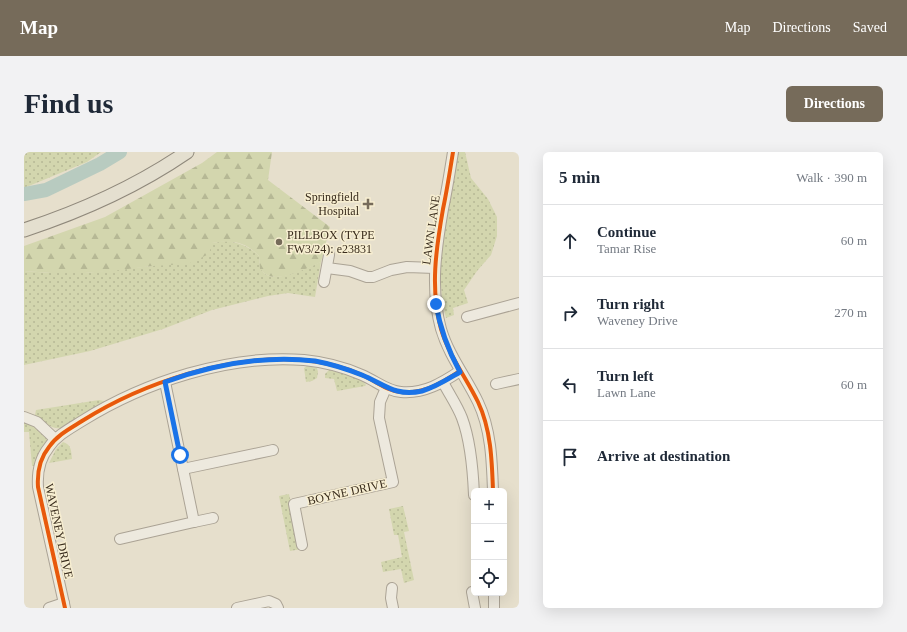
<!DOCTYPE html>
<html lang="en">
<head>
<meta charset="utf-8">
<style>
	:root { --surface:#fff; --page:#f2f2f3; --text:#1f2937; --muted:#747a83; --line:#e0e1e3; --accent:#766b5a }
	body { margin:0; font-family:Georgia,serif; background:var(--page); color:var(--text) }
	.controls { position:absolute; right:12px; bottom:12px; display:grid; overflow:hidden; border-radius:6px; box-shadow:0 4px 16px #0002 }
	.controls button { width:36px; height:36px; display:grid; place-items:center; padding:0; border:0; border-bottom:1px solid var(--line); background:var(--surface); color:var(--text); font:20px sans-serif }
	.stop { position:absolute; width:12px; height:12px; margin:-9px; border:3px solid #1a73e8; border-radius:50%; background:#fff }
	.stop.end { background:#1a73e8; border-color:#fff; box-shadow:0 1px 4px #0008 }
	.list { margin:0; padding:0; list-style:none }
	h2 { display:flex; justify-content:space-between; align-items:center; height:52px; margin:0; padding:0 16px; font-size:17px }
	h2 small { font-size:13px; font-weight:400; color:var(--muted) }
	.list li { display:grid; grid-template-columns:26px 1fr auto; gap:12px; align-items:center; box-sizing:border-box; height:72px; padding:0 16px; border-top:1px solid var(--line) }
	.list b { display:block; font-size:15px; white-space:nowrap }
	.list p { margin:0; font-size:13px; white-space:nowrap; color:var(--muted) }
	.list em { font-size:13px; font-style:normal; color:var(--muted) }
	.icon { flex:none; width:22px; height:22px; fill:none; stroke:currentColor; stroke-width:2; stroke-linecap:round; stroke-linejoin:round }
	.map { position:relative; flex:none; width:495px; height:456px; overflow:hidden; border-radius:6px }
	header { display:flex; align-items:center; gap:24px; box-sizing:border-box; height:56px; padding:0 20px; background:var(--accent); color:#fff }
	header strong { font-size:19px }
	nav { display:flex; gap:22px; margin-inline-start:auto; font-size:14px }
	.intro { display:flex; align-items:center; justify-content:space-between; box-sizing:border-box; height:96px; padding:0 24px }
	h1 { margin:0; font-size:28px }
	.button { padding:10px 18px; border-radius:6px; background:var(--accent); color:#fff; font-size:14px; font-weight:700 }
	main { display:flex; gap:24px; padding:0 24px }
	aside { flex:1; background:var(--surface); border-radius:6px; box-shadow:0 4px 16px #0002 }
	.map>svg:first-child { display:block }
	.grass { fill:url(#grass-dots) }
	.forest { fill:url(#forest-firs) }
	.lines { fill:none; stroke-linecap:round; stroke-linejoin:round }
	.river { stroke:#b8cbc0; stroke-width:14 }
	.minor-casing { stroke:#aba395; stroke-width:12 }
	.major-casing { stroke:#90897c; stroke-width:15 }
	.minor { stroke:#ede9de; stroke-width:10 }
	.major { stroke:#e4dfcf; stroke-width:13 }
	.cycleway-casing { stroke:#f7eed1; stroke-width:6 }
	.cycleway { stroke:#e8590c; stroke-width:4 }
	.route { stroke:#1a73e8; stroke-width:5 }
	.poi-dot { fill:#766b5a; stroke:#f7eed1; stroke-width:1.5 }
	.labels { text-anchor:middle; stroke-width:3; stroke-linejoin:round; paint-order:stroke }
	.poi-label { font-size:12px; fill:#392c1d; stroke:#f7eed1; text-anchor:end }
	.street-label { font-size:12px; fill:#392c1d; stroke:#f7eed1 }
</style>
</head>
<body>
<header>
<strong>Map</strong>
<nav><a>Map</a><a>Directions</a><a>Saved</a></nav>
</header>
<div class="intro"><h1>Find us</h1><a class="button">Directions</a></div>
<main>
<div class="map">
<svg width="495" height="456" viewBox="0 0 495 456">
	<defs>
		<pattern id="grass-dots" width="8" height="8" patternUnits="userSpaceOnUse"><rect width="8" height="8" fill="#d3d6ae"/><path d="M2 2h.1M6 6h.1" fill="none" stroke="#b6b895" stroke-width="1.8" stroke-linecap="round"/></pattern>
		<pattern id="forest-firs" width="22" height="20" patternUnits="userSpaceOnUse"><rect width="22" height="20" fill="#d3d6ae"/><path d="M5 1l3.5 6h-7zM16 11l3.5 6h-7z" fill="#b6b895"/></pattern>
	</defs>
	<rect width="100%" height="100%" fill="#e6dfcc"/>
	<g class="grass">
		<polygon points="0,0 77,0 63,10 0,36"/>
		<path d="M432,0h9l6,26 17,21 9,18v19l-6,19 -14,16 -13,19 4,13 -15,5 1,7 -8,3c-14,-51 3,-115 10,-166z"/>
		<path d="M202,89c14,2 23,5 33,15l1,12c2,2 4,6 7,7 13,7 41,-8 54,-13l-6,35 -27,-4 -20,3 -56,14 -49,19 -73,22 -66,14v-94l27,2h34l67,-7 60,-23z"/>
		<polygon points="283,214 293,216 294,220 293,226 288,229 282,230 280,216"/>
		<path d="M305,218c9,2 32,7 37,15l-1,1 -28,5 -3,-12 -9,-1v-4z"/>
		<path d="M75,248l6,1 -40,24 -3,3c-11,2 -19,-7 -27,-13l1,-5z"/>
		<path d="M0,270c8,3 24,9 23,20 -1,7 -8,17 -11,24h-4l-3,-34h-5z"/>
		<path d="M39,290c9,3 8,9 9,17l-23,4 7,-14z"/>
		<polygon points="265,342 277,397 266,399 255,344"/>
		<polygon points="379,354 385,379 380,380 390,428 380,431 377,417 359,420 357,410 378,405 374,383 370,383 365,357"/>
	</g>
	<path class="forest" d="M193,0h55l-4,28 62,47 -9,35c-13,6 -41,20 -54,13 -3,-1 -5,-5 -7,-6l-1,-13c-14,-15 -27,-16 -47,-13l-3,11 -21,10 -36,2 -40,5 -27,2h-34l-27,-2v-25l81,-29 97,-54z"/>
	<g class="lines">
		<polyline class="river" points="0,42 22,38 76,12 96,0"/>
		<defs>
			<g id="minor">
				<path d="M429,0c-3,19 -6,38 -10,57 -7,40 -13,80 -2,120 8,27 25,48 37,73 13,27 14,59 15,89"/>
				<polyline points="303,116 326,119 343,125 349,125 367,118 383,115 411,116"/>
				<polyline points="300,130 305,103"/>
				<polyline points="443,165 495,151"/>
				<path d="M419,230c6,12 14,23 19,36 9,24 11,52 12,77"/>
				<polyline points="472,232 495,227"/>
				<polyline points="0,265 13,270 31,287"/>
				<polyline points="159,317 249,298"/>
				<polyline points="170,370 189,366"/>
				<polyline points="96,387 170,370 141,230"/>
				<polyline points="278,393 270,352 369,330 355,266 356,250 362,236"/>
				<polyline points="368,436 367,446 369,456"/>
				<polyline points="448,440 451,456"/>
				<polyline points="470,441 470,456"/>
				<polyline points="25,456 40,451"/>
				<path d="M41,456l-27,-121c-1,-15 2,-29 11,-40 8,-12 22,-19 33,-26 62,-39 148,-67 222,-61 20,2 40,7 58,15 14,6 25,16 39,17 23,2 41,-9 59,-21"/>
				<polyline points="213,456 245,449 252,452 254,456"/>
			</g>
			<path id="major" d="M0,78c58,-19 112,-43 163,-78"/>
		</defs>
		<use href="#minor" class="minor-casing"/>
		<use href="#major" class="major-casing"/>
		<use href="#minor" class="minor"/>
		<use href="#major" class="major"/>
		<defs>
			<g id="cycleway">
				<path d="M429,0c-3,19 -6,38 -10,57 -7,40 -13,80 -2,120 8,27 25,48 37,73 13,27 14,59 15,89"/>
				<path d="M41,456l-27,-121c-1,-15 2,-29 11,-40 8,-12 22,-19 33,-26 62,-39 148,-67 222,-61 20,2 40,7 58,15 14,6 25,16 39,17 23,2 41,-9 59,-21"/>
			</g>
		</defs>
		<use href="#cycleway" class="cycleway-casing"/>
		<use href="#cycleway" class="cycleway"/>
	</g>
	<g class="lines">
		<path class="route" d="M156,303l-15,-73c47,-17 100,-27 150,-21 16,3 32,8 47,14 22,9 33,22 60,16 14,-4 26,-12 38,-19 -12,-22 -20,-43 -24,-68"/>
	</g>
	<g class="poi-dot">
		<path d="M342 46h4v4h4v4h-4v4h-4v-4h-4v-4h4z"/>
		<circle cx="255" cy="90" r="4"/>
	</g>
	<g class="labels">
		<g class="poi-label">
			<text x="335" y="49">Springfield<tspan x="335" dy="14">Hospital</tspan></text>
			<text x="263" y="87" text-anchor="start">PILLBOX (TYPE<tspan x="263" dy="14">FW3/24): e23831</tspan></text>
		</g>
		<g class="street-label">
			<text transform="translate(407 78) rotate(-82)" y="4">LAWN LANE</text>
			<text transform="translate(323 340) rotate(-13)" y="4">BOYNE DRIVE</text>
			<text transform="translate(35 379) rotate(78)" y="4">WAVENEY DRIVE</text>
		</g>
	</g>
</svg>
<div class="controls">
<button>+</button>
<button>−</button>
<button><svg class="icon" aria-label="locate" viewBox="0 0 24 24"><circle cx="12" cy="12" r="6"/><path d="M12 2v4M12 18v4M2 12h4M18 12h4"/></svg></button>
</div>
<div class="stop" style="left:156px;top:303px"></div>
<div class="stop end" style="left:412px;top:152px"></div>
</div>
<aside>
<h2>5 min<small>Walk · 390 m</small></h2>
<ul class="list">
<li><svg class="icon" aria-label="ahead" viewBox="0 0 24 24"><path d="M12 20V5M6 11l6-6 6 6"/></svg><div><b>Continue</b><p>Tamar Rise</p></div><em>60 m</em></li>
<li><svg class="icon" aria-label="right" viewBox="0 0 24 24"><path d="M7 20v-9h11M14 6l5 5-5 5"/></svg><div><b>Turn right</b><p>Waveney Drive</p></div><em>270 m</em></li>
<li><svg class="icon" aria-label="left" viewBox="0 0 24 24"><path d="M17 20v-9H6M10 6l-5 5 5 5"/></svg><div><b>Turn left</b><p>Lawn Lane</p></div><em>60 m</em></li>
<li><svg class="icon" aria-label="arrive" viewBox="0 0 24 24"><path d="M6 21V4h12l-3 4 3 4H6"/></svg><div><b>Arrive at destination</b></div></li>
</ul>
</aside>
</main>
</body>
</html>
